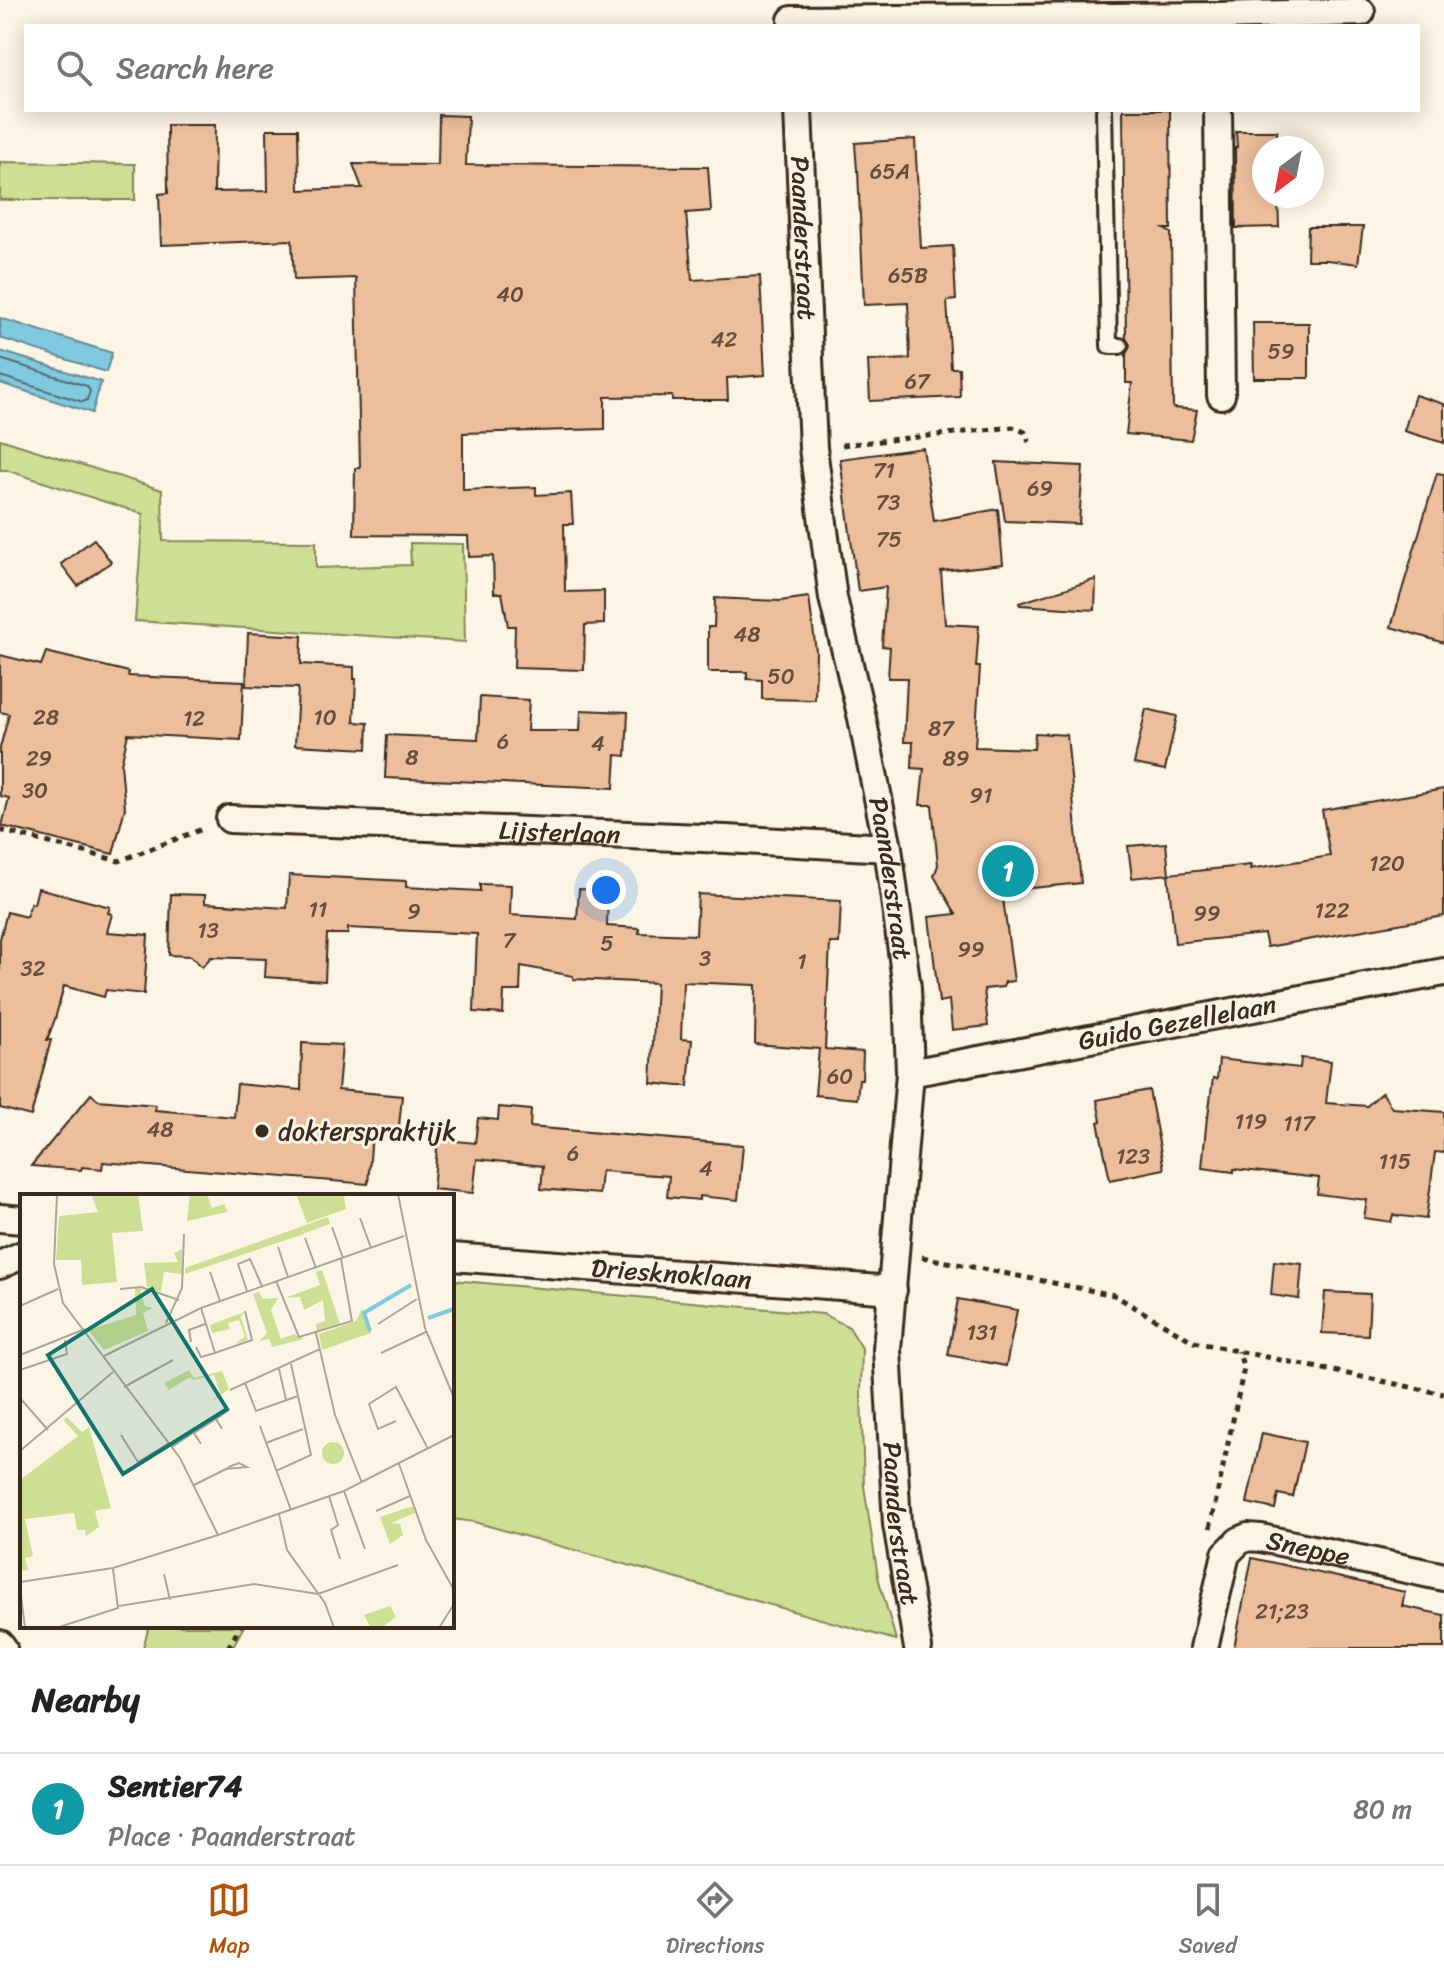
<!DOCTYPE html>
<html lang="en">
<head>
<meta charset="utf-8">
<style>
	:root { --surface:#fff; --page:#f6f6f6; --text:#222; --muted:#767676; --line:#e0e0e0; --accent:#b45309 }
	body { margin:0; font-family:Sriracha,sans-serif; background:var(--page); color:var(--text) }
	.compass { position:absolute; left:1252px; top:136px; width:72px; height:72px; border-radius:50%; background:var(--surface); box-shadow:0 4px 20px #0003; rotate:212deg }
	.you { position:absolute; left:606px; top:890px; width:28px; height:28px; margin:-20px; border:6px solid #fff; border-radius:50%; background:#1a73e8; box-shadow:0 0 0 12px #1a73e833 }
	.badge { display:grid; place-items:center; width:52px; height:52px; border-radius:50%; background:var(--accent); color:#fff; font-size:26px; font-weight:700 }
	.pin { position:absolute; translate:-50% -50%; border:4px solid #fff; box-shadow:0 2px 8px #0006 }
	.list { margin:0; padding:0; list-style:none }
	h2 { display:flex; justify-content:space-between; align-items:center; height:104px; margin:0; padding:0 32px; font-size:34px }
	h2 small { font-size:26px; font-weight:400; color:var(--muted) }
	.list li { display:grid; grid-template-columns:52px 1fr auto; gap:24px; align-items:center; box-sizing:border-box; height:112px; padding:0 32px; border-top:2px solid var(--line) }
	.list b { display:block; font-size:30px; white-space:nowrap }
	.list p { margin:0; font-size:26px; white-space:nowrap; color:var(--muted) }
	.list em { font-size:26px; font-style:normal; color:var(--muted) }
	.icon { flex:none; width:44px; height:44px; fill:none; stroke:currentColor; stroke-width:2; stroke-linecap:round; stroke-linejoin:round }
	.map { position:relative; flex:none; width:1444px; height:1648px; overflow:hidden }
	.search { position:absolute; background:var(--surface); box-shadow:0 4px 20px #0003; left:24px; right:24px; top:24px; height:88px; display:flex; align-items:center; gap:20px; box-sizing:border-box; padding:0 28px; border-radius:0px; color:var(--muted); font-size:30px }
	.sheet { height:216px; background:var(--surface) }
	nav { display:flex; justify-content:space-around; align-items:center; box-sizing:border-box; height:112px; border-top:2px solid var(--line); background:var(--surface); font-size:22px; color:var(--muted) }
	nav a { display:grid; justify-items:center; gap:4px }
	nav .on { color:var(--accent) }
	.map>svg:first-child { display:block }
	.green { fill:#cddf93; stroke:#848458; stroke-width:2 }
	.water { fill:#80cae0; stroke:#648a92; stroke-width:2 }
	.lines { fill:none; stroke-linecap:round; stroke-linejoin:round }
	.shore { stroke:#576a6c; stroke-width:2 }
	.building { fill:#ecbe9c; stroke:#3b2a1e; stroke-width:2 }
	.service-casing { stroke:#3b2a1e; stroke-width:20 }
	.minor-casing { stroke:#3b2a1e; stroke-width:32 }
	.path { stroke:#3b2a1e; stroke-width:5; stroke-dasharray:6 6; stroke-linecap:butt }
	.service { stroke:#fcf5e5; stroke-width:14 }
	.minor { stroke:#fcf5e5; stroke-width:26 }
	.poi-dot { fill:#3b2a1e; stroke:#fcf5e5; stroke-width:3 }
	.labels { text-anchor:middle; stroke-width:6; stroke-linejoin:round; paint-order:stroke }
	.number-label { font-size:22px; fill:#674f3e }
	.street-label { font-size:26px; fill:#3b2a1e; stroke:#fcf5e5 }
	.poi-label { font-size:26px; fill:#3b2a1e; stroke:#fcf5e5; text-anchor:start }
	.inset-river { fill:none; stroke:#80cae0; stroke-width:4 }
	.inset-road { fill:none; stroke:#afa495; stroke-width:2 }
	.view { fill:#0f766e; fill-opacity:0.15; stroke:#0f766e; stroke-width:4 }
	.inset-edge { fill:none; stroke:#3b2a1e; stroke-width:4 }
</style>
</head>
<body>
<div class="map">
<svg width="1444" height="1648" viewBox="0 0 1444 1648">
	<rect width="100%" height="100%" fill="#fcf5e5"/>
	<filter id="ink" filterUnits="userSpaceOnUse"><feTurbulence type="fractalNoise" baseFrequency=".0125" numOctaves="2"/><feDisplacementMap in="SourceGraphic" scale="16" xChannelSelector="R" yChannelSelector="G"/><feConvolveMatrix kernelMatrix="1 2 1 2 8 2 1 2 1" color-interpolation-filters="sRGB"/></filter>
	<g filter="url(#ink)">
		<g class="green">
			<polygon points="0,162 135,164 135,200 0,200"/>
			<polygon points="0,439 162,490 163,541 316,542 316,568 411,565 410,543 463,544 465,642 135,621 143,514 6,470 0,470"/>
			<polygon points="452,1280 823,1314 849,1327 862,1348 861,1393 864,1486 878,1577 896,1640 474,1522 452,1519"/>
			<polygon points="149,1626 244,1626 232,1648 143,1648"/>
		</g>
		<g class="water">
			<polygon points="0,318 112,353 106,372 0,338"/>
			<polygon points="0,351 101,382 92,413 0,383"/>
		</g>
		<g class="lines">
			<polyline class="shore" points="0,359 87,386 90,391 87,400 83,402 0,376"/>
		</g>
		<g class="building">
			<polygon points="1123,110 1170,110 1171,229 1164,229 1171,233 1173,408 1197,410 1191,440 1126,434 1132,383 1126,383 1126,354 1130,345 1126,338"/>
			<polygon points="439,115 468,116 466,165 708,167 711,211 686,213 692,280 760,276 765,375 727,378 728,400 672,400 672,396 605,397 605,429 463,433 463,490 536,487 536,495 571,493 573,524 564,524 565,592 604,591 604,624 585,625 584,670 514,668 515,626 508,626 502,593 494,593 493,556 469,557 468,536 354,535 355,468 360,468 356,278 294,280 292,240 161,245 159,194 168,193 167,125 215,125 214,192 268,191 267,129 298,129 299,190 362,188 353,164 438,165"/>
			<polygon points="1236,131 1277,131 1277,148 1264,148 1264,196 1278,196 1279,227 1236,228 1235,148 1237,147"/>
			<polygon points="915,139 921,248 953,246 956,300 947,301 951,368 959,368 960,397 870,401 868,361 910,359 908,303 864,305 858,171 857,171 855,143"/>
			<polygon points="1308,227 1363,227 1358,264 1327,260 1307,260"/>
			<polygon points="1253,323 1309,323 1309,378 1254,378"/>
			<polygon points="1415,395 1444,404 1444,443 1404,431"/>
			<polygon points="923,448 934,521 998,509 1003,564 941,571 945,624 979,626 976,667 980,667 975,747 1034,749 1035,733 1067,735 1081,883 1002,891 1014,981 1005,982 1003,987 984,989 988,1026 952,1030 949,1000 939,1002 929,917 956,914 934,876 938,865 932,805 920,805 924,769 912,768 913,742 904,742 907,678 888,678 890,647 882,646 886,587 858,591 840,459"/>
			<polygon points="996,462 1083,466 1079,524 1005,521"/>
			<polygon points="1437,473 1444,474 1444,643 1391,627"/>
			<polygon points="94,539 111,562 78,586 61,564"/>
			<polygon points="1096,579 1095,610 1020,605 1019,603"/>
			<polygon points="809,597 816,651 815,700 762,699 762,680 747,679 747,672 708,672 708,627 714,627 715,598 780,601"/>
			<polygon points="248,633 302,636 301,664 354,667 354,679 356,679 354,722 368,723 367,749 295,745 298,688 246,686"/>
			<polygon points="46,652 129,672 128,676 244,681 241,740 128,734 121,764 125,808 113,854 2,826 9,798 0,796 0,748 9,714 0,712 0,655 41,665"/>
			<polygon points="480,697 529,700 527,731 580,731 581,710 628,712 626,756 616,755 614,788 385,778 387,735 478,739"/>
			<polygon points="1146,709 1177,716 1165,770 1134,764"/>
			<polygon points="1444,789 1444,916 1267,947 1264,934 1175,943 1168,874 1132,878 1128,846 1166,843 1169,874 1251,865 1250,869 1330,856 1322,810"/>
			<polygon points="289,875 406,881 406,887 480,891 480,884 511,885 510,915 577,919 579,889 608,890 607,926 639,928 639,933 696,935 698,894 841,901 839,943 830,943 825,1049 863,1052 862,1079 859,1079 857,1099 815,1095 819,1049 755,1044 756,985 683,982 681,1039 692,1040 688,1086 678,1086 651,1083 656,983 573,979 573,976 521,966 520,991 504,991 503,1014 474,1012 477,934 348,928 348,934 327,934 325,981 265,977 266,959 211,957 202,967 191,956 169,955 171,894 205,895 205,903 287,908"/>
			<polygon points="38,888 110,907 108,913 112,914 107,932 148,935 144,994 106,990 104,997 64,986 55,1019 47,1040 51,1040 31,1116 0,1108 0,939 7,912 26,917 31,903 34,904"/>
			<polygon points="302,1043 342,1045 338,1090 402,1096 398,1136 372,1134 368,1184 103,1162 102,1169 82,1167 81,1170 31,1166 91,1094 98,1100 156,1105 155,1110 234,1117 237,1084 301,1090"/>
			<polygon points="1301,1058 1331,1061 1326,1103 1367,1106 1382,1092 1392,1108 1444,1112 1444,1153 1435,1152 1426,1219 1393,1215 1391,1222 1364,1218 1367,1200 1317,1194 1319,1178 1234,1169 1234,1172 1202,1168 1207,1117 1208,1117 1213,1078 1217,1079 1219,1059 1300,1068"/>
			<polygon points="1149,1090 1164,1169 1110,1180 1098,1122 1101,1121 1097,1100"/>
			<polygon points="499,1107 531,1110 530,1127 743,1145 738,1200 699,1196 699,1200 667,1197 669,1176 601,1171 599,1194 541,1189 543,1166 477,1159 473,1193 433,1189 438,1139 475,1143 478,1118 498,1120"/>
			<polygon points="1274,1261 1302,1264 1299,1299 1271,1295"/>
			<polygon points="1325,1292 1370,1294 1368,1335 1322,1333"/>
			<polygon points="958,1299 1017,1310 1006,1366 948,1355"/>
			<polygon points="1262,1433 1305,1442 1293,1497 1278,1494 1275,1509 1247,1503"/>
			<polygon points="1252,1558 1405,1592 1402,1606 1444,1615 1444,1648 1234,1648"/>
		</g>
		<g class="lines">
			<defs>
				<polyline id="service" points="1104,110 1109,346 1120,346"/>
				<g id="minor">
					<polyline points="1217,16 1361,12"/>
					<polyline points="792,20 1217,16 1217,26"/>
					<path id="s1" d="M798,110l15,338 20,150 29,120 26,130 19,140 3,85 -23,276 10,175 21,124"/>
					<polyline points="1218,110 1221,395"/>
					<path id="s2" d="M230,819l496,20 162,9"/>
					<path id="s3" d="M910,1073l534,-101"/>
					<polyline points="0,1218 22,1220"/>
					<path id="s4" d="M452,1257l441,33"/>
					<polyline points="0,1265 22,1255"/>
					<polyline points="0,1644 3,1648"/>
					<path id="s5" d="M1204,1648l22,-94 13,-13 9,-4 13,1 183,39"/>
				</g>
			</defs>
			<use href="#service" class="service-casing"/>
			<use href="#minor" class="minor-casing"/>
			<g class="path">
				<polyline points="842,445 1013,427 1025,432 1029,442"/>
				<polyline points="0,830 119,861 205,828"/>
				<polyline points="922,1257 1114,1295 1194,1342 1444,1394"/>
				<polyline points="1210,1528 1244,1368 1238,1351"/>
				<polyline points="228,1648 240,1626"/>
			</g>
			<use href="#service" class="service"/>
			<use href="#minor" class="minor"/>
		</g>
	</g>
	<circle class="poi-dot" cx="262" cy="1131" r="8"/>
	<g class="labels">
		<g class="number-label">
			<text x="890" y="179">65A</text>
			<text x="908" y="283">65B</text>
			<text x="510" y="302">40</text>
			<text x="724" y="347">42</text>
			<text x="1281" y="359">59</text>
			<text x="917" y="389">67</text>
			<text x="884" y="478">71</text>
			<text x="1040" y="496">69</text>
			<text x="888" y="510">73</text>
			<text x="889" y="547">75</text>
			<text x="747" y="642">48</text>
			<text x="781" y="684">50</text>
			<text x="46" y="725">28</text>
			<text x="325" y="725">10</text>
			<text x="194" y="726">12</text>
			<text x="941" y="736">87</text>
			<text x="503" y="749">6</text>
			<text x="598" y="751">4</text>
			<text x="412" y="765">8</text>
			<text x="39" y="766">29</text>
			<text x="956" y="766">89</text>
			<text x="35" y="798">30</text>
			<text x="981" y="803">91</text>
			<text x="1387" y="871">120</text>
			<text x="318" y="917">11</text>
			<text x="1332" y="918">122</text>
			<text x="414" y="919">9</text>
			<text x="1207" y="921">99</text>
			<text x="208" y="938">13</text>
			<text x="509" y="948">7</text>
			<text x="607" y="951">5</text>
			<text x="971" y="957">99</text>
			<text x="705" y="966">3</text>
			<text x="802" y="969">1</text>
			<text x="33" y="976">32</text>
			<text x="840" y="1084">60</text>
			<text x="1251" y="1129">119</text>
			<text x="1299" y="1131">117</text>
			<text x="160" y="1137">48</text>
			<text x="573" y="1161">6</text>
			<text x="1133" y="1164">123</text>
			<text x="1395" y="1169">115</text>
			<text x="706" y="1176">4</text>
			<text x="982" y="1340">131</text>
			<text x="1282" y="1619">21;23</text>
		</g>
		<g class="street-label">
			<text dy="9" stroke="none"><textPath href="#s1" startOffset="128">Paanderstraat</textPath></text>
			<text dy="9" stroke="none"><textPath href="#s2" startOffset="330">Lijsterlaan</textPath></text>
			<text dy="9" stroke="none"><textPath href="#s1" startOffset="776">Paanderstraat</textPath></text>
			<text dy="9" stroke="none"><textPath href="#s3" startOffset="272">Guido Gezellelaan</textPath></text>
			<text dy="9" stroke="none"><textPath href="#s4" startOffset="220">Driesknoklaan</textPath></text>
			<text dy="9" stroke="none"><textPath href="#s1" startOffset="1424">Paanderstraat</textPath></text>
			<text dy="9" stroke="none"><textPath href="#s5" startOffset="186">Sneppe</textPath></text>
		</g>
		<g class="poi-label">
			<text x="278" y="1140">dokterspraktijk</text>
		</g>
	</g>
	<g transform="translate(20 1194)">
		<rect width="434" height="434" fill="#fcf5e5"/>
		<path d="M71,0h47l5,37 -31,2 5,49 -35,3 -1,-25h-25l3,-44 39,-4zM170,0h17l5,14 13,-4 2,8 -40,9zM276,0h57l-9,3 2,12 -39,14zM308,23l2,7 -25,9 -2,-4 1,5 -119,40v-6zM162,55v25l-18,-2 -3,20 -14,-5 -3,-24 34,-1 -4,-9zM302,76l18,54 -23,7 -1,-7 9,-3 -2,-21 -19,10 -4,-13 -15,1 35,-13 -4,-13zM115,93l13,4 -8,-1 5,16 8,2 -10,5 5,18 -44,19 -16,-20 48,-15zM239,98l4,7 15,-1 -7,12 10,29 13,-5 10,5 -32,8 -3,-8 -10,2 8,-8 -14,-39zM342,115l9,24 -49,17 -3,-16 37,-13zM224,118l-3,5 7,23 -13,4 10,-8 -6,-16 -11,3 2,6 -18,4 -2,-8zM169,176l5,8 28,-7 7,18 -19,14 10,-10 -6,-18 -21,5 -3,-3 -21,13 -5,-7zM47,223l15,15 7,-5 22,81 -16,3 4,16 -13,9 -1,-6h-8l-3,-17 -49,6 8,37 -8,2 3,12 -8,1v-91l58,-44 -15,-16zM302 259a11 11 0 1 1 22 0a11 11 0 1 1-22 0ZM393,312l2,7 -24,10 9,1 3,11 -13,9 -10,-27zM370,412l6,11 -15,11h-10l-7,-13z" fill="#cddf93"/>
		<path class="inset-river" d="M408,124l26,-9M350,137l-6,-18 47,-28"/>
		<path class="inset-road" d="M37,0l-3,70 9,39 117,155 38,77M378,0l27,134 29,70M340,24l11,30M312,33l11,31M285,44l11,30M258,53l10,30M190,78l10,29M256,87l23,56 53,-16 -11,-62M100,95l21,-2 38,13M227,97l-9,-27 12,-5 12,27M0,112l38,-17M181,114l14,45 37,-13 -7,-29M146,129l16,-35 2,-54M358,130l39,-25M296,139l19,82 27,68M171,148l-2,-12 16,-6M176,153l5,10 14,-4M361,159l45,-21M0,161l65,-26M84,162l97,-48 203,-72M259,175l7,31M0,176l47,-16 -2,-14M225,189l11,28 42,-15M104,193l49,-27M210,196l90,-41M0,204l28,32M376,227l-18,8 -9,-25 27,-17 32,62M240,232l31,84M202,235l-6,-10 13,-9M101,241l17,27 31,-19M246,249l37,-14M181,250l-7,-11 22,-14M152,253l21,-14M0,257l93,-79M379,270l27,76 28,50M256,277l35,-16 -20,-91M174,291l32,-16 5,-3 8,-3 8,4 -21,2M324,297l21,58M309,302l9,29 -7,5 9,29M356,317l34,-15M259,320l8,36 38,53 9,25M144,380l6,26M0,388l93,-14 105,-33 126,-44 110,-56M0,393l5,41M99,412l135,-22 64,10 80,-29M36,434l62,-20 -5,-39M419,434l15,-24"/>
		<path class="view" d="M132,95l75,120 -104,65 -75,-119z"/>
		<rect width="434" height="434" class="inset-edge"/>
	</g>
</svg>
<svg class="compass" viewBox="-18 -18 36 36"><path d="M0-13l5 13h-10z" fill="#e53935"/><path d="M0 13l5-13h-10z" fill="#767676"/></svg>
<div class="you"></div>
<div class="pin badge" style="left:1008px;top:871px;background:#0f9aa8">1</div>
<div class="search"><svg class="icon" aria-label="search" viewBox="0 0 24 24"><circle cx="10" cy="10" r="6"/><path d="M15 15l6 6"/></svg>Search here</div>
</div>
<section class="sheet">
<h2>Nearby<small></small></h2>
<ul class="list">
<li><span class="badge" style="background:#0f9aa8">1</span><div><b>Sentier74</b><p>Place · Paanderstraat</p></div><em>80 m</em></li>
</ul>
</section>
<nav>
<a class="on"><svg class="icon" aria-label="map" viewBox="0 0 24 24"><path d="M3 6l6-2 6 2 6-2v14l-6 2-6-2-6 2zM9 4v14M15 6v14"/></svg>Map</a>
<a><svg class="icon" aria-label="directions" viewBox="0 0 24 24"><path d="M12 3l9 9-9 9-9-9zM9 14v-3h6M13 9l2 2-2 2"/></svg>Directions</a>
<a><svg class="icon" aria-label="saved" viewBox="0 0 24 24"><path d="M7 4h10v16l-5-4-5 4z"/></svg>Saved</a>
</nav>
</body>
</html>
